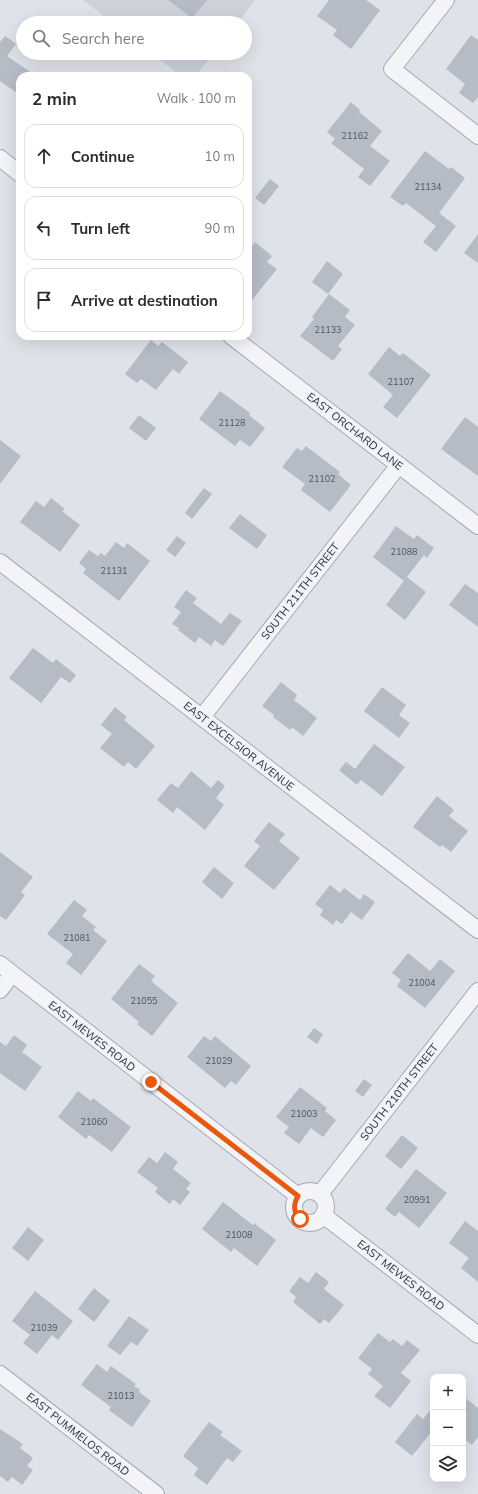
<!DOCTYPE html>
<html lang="en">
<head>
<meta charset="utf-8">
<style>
	:root { --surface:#fff; --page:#f2f2f3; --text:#2b2b33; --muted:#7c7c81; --line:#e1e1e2 }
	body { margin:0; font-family:Mulish,sans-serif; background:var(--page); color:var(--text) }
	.controls { position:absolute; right:12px; bottom:12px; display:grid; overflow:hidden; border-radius:8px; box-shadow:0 4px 16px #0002 }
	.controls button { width:36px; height:36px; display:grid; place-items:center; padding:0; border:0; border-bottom:1px solid var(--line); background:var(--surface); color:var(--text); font:20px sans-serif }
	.stop { position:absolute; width:12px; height:12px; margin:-9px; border:3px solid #ea580c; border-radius:50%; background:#fff }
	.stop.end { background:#ea580c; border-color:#fff; box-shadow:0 1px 4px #0008 }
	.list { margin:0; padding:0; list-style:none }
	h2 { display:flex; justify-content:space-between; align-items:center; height:52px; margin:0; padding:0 16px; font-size:17px }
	h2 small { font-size:13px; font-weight:400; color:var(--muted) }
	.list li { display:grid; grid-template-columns:26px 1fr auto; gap:12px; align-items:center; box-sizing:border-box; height:64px; margin:0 8px 8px; padding:0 8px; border:1px solid var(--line); border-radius:12px }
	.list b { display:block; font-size:15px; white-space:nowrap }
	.list em { font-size:13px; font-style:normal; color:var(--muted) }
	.icon { flex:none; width:22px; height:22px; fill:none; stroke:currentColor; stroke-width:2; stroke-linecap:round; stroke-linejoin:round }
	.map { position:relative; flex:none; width:478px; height:1494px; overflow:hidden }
	.search { position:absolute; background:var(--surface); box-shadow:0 4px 16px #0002; left:16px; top:16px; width:236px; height:44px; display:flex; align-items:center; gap:10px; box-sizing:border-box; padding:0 14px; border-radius:22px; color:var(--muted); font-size:15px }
	.panel { position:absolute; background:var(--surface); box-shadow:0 4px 16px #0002; left:16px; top:72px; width:236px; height:268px; border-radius:12px }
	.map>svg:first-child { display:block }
	.built { fill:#cdd2db }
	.building { fill:#b6bcc6 }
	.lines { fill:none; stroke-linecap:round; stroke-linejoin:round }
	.minor-casing { stroke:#a4aab3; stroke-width:18 }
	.minor { stroke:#f2f4f7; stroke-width:16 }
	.route { stroke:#ea580c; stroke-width:5 }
	.labels { text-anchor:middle; stroke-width:3; stroke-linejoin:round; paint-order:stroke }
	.number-label { font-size:9px; fill:#4b5462 }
	.street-label { font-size:11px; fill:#273141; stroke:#eff2f6 }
</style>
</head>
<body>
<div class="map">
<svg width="478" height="1494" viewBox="0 0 478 1494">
	<rect width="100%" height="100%" fill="#dfe3e9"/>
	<g class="built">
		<polygon points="83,0 255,0 237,23 113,23"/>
		<polygon points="151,53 214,53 196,76 181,76"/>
	</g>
	<g class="building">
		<polygon points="168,0 207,0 192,18"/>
		<polygon points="329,0 366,0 380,10 351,49 333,35 337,30 317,16"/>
		<polygon points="471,35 478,40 478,97 473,103 459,93 465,84 446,69"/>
		<polygon points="5,36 16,44 7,56 36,76 20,76 20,95 0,81 0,42"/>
		<polygon points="351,102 360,110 359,112 382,131 370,146 390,161 370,186 358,177 364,169 331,143 335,139 327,132"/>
		<polygon points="425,151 449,169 451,167 465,178 439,213 456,226 436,252 423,242 436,226 406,203 403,206 390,197"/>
		<polygon points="270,179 279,186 264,205 255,198"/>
		<polygon points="478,234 478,263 464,253"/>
		<polygon points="255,242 272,256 267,262 277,269 248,305 248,251"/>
		<polygon points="327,261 343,274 328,294 312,282"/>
		<polygon points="329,294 350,310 345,317 355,325 338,346 342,349 333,361 300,336 314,319 312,317"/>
		<polygon points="151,340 158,346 162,342 188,362 179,374 173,369 156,390 141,379 137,383 125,374"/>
		<polygon points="389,347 400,356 403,353 431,375 397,418 383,407 393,395 368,374"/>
		<polygon points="220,391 250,413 249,415 265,428 250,447 240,440 235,446 199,419"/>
		<polygon points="139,415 156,428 146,441 129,428"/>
		<polygon points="465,417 478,427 478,476 441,449"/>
		<polygon points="0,440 21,456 0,484"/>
		<polygon points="306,446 340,472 338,474 351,485 330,512 301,490 305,484 282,467 297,448 302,451"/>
		<polygon points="204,488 212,494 192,519 185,513"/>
		<polygon points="51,498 65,509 62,511 80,525 60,552 20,522 36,501 44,507"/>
		<polygon points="240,514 267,535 257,549 229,528"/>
		<polygon points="396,526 414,539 417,535 434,548 427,558 424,555 407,577 426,592 405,620 386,605 406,578 404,581 373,557"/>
		<polygon points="177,536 186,543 175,557 166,550"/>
		<polygon points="116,542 124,548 127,543 150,561 119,601 83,573 86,569 79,563 89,550 98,556 101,553 105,556"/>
		<polygon points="465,584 478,593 478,627 449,605"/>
		<polygon points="186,590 197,598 193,603 221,624 230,613 242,621 223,646 215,640 211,646 199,637 195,643 178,630 179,628 172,624 181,612 174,607"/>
		<polygon points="33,648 53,663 56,659 76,675 70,683 61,677 41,703 9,678"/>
		<polygon points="281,682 297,695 294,700 317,718 303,736 292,727 290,730 273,717 274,715 262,706"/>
		<polygon points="382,687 406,705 399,715 410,723 399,738 364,711"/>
		<polygon points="115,707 127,717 124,720 155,746 136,769 128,762 124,767 100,748 112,734 101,725"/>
		<polygon points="374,744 405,767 382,796 361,780 357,785 339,770 346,762 355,769"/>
		<polygon points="191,771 211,788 218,780 225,786 216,798 224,805 205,830 177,807 173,813 157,800 171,783 178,788"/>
		<polygon points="437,796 454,810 449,816 468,831 451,852 442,845 440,847 413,827"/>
		<polygon points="269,822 285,834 279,841 300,858 274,890 244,866 260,846 254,841"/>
		<polygon points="0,852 33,877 21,892 25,895 6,920 0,916"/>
		<polygon points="214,867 234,883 222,899 202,882"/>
		<polygon points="330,885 340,893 344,888 360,900 364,894 375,902 362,920 351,912 342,924 336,920 333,925 320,915 323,910 315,904"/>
		<polygon points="74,900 87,910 82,916 96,927 93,930 107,941 81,975 66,963 73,954 47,934"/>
		<polygon points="408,953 430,971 440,959 455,971 425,1008 397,986 401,980 392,973"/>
		<polygon points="139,964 155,976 151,981 178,1003 152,1036 137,1024 139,1022 111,999"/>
		<polygon points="314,1028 323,1034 317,1044 307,1037"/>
		<polygon points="14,1035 27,1045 22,1052 42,1067 25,1091 0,1073 0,1042 6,1046"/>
		<polygon points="204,1036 211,1041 215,1036 251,1066 236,1085 231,1081 225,1088 187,1057"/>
		<polygon points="364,1079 372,1085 363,1097 355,1091"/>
		<polygon points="300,1087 327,1108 325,1111 336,1120 323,1137 311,1128 299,1144 284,1133 289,1127 276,1117"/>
		<polygon points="78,1091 91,1101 93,1098 131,1127 112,1152 89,1135 86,1139 58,1117"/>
		<polygon points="402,1135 418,1148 401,1169 385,1156"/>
		<polygon points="165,1152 178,1162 173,1169 191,1183 186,1189 190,1192 180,1205 173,1199 170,1204 155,1192 158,1188 137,1172 149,1157 157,1163"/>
		<polygon points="416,1169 447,1193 419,1228 399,1212 395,1217 385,1209"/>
		<polygon points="223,1202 253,1225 254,1223 276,1240 257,1266 234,1248 231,1252 202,1229"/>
		<polygon points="465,1221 478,1231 478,1282 461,1268 469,1258 449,1243"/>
		<polygon points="28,1227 44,1240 28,1261 12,1248"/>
		<polygon points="316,1272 329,1282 324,1289 344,1305 329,1323 324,1319 320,1324 293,1302 296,1297 289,1291 300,1277 308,1283"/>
		<polygon points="94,1288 110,1301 94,1322 78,1309"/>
		<polygon points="35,1291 73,1321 58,1340 52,1335 37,1354 23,1343 30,1335 12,1321"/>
		<polygon points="129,1316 149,1330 137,1346 131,1342 120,1355 107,1346"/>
		<polygon points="378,1333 390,1342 393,1339 402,1346 407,1340 420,1350 401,1373 411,1381 390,1408 374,1396 383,1386 368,1374 372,1369 358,1358"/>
		<polygon points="97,1364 107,1372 111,1366 136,1384 134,1386 140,1390 139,1392 151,1401 132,1427 109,1410 111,1407 81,1385"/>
		<polygon points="463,1396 478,1408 478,1437 472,1445 463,1438"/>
		<polygon points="433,1407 433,1430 412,1456 395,1442 417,1414 423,1419"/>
		<polygon points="209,1422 223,1432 220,1435 242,1451 233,1462 227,1458 207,1485 194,1475 198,1468 183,1456"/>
		<polygon points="0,1429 23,1444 20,1448 33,1458 27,1466 33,1470 22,1485 12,1477 8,1482 0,1476"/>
	</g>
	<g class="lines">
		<defs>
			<g id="minor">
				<polyline points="446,0 392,69 478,136"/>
				<polyline points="0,158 20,174"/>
				<polyline points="231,336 478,526"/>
				<polyline points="0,562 478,930"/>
				<polyline points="202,717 399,465"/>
				<polyline points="0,964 298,1196"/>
				<polyline points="0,990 12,974"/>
				<circle cx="310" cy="1207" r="16"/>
				<polyline points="320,1194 478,991"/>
				<polyline points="323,1215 478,1335"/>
				<polyline points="0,1374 156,1494"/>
			</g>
		</defs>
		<use href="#minor" class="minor-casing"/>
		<use href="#minor" class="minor"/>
	</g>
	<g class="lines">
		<path class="route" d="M151,1082l147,114c-5,9 -5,16 2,23"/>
	</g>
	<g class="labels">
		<g class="number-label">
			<text x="355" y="139">21162</text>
			<text x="428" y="190">21134</text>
			<text x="328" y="333">21133</text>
			<text x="401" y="385">21107</text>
			<text x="232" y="426">21128</text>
			<text x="322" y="482">21102</text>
			<text x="404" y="555">21088</text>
			<text x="114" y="574">21131</text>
			<text x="77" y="941">21081</text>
			<text x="422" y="986">21004</text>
			<text x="144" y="1004">21055</text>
			<text x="219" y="1064">21029</text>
			<text x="304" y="1117">21003</text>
			<text x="94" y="1125">21060</text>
			<text x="417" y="1203">20991</text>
			<text x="239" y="1238">21008</text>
			<text x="44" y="1331">21039</text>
			<text x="121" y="1399">21013</text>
		</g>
		<g class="street-label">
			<text transform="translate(355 431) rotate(38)" y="4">EAST ORCHARD LANE</text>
			<text transform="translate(300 591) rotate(-52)" y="4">SOUTH 211TH STREET</text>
			<text transform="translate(239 746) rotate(38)" y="4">EAST EXCELSIOR AVENUE</text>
			<text transform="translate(92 1036) rotate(38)" y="4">EAST MEWES ROAD</text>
			<text transform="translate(399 1092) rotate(-52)" y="4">SOUTH 210TH STREET</text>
			<text transform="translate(401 1275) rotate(38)" y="4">EAST MEWES ROAD</text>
			<text transform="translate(78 1434) rotate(38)" y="4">EAST PUMMELOS ROAD</text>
		</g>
	</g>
</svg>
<div class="controls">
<button>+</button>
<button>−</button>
<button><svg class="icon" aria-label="layers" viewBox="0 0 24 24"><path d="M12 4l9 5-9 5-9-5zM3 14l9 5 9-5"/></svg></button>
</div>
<div class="stop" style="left:300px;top:1219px"></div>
<div class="stop end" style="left:151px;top:1082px"></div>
<div class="search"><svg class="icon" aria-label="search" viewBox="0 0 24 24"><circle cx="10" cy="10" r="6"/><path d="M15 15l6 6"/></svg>Search here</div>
<section class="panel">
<h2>2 min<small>Walk · 100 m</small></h2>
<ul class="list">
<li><svg class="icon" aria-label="ahead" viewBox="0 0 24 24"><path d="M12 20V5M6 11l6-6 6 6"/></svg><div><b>Continue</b></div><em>10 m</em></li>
<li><svg class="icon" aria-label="left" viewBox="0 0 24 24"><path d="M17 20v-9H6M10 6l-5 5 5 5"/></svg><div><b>Turn left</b></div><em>90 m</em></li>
<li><svg class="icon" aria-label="arrive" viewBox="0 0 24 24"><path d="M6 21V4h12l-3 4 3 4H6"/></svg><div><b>Arrive at destination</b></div></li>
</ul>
</section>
</div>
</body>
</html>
